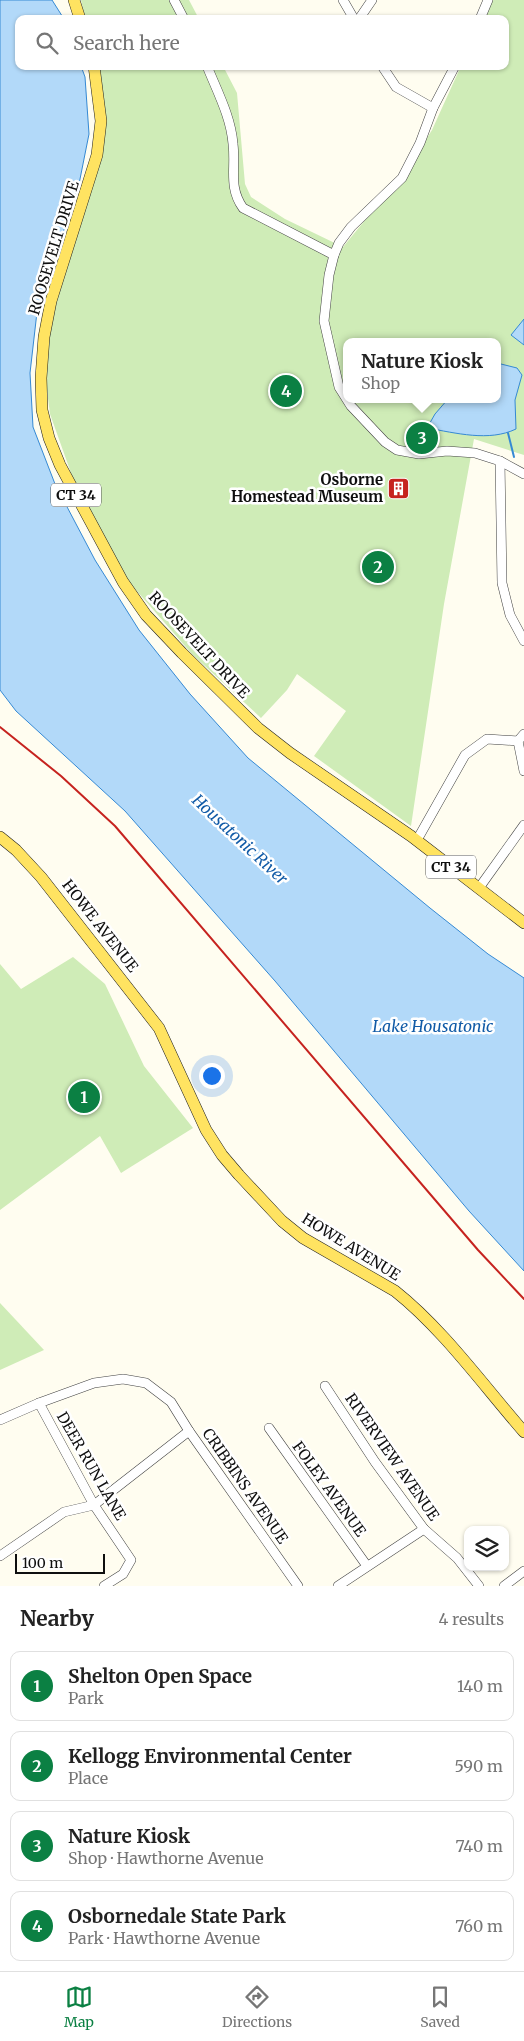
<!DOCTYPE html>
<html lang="en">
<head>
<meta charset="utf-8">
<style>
	:root { --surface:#fff; --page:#f2f2f2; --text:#222; --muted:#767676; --line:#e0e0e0; --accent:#0b8043 }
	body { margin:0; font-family:Merriweather,serif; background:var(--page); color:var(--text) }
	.controls { position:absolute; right:15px; bottom:15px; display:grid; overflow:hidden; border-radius:10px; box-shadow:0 1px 4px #0004 }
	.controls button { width:45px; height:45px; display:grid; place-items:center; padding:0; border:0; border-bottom:1px solid var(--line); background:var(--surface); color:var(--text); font:25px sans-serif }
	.scale { position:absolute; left:15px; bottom:12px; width:90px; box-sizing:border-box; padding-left:5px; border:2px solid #0f0f0f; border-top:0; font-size:14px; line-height:18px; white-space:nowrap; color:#0f0f0f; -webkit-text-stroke:4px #fff; paint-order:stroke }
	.you { position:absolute; left:211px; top:1075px; width:18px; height:18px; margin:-12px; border:4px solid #fff; border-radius:50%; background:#1a73e8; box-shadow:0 0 0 8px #1a73e833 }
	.badge { display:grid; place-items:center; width:32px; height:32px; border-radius:50%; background:var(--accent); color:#fff; font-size:16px; font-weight:700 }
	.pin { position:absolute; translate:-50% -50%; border:2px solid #fff; box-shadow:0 1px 5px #0006 }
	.popup { position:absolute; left:343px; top:338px; width:158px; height:65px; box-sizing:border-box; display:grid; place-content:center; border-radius:10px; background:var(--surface); filter:drop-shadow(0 1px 4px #0005); font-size:16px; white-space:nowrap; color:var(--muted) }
	.popup b { font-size:19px; color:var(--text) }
	.popup::after { content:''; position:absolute; left:50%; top:100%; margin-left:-10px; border:10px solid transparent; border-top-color:var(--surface) }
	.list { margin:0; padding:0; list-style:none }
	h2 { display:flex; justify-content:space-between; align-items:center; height:65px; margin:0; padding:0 20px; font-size:21px }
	h2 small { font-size:16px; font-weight:400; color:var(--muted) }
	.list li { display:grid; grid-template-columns:32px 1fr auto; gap:15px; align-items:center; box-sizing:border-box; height:70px; margin:0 10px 10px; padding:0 10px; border:1px solid var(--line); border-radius:10px }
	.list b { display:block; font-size:19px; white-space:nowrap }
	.list p { margin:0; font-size:16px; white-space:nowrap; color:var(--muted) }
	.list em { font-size:16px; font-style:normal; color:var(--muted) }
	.icon { flex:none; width:28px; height:28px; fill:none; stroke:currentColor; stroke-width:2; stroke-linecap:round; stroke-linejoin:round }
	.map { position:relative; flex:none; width:524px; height:1586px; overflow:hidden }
	.search { position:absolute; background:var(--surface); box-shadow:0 1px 4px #0004; left:15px; right:15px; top:15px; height:55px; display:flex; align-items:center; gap:12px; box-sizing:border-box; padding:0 18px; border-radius:10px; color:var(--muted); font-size:19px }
	.sheet { height:385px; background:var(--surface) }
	nav { display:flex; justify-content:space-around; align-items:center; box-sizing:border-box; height:70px; border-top:1px solid var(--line); background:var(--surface); font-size:14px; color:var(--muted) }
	nav a { display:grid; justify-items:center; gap:2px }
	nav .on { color:var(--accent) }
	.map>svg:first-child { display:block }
	.green { fill:#cfecb7; fill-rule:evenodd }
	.water { fill:#b2d9f9; stroke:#3589d4 }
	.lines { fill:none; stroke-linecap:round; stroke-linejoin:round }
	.stream { stroke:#3589d4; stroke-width:2 }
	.minor-casing { stroke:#424242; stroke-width:10 }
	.major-casing { stroke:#202020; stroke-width:12 }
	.minor { stroke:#fff; stroke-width:9 }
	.major { stroke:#ffe361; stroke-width:11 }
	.rail { stroke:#c6231f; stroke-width:2 }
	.labels { text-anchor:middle; stroke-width:5; stroke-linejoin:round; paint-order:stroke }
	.shield { fill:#fff; stroke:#575757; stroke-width:1 }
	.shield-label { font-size:14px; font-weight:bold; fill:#0f0f0f }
	.street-label { font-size:15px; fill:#0f0f0f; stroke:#fff }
	.poi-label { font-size:15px; font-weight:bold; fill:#0f0f0f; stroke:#fff; text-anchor:end }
	.water-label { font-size:16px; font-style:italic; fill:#115ba7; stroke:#fff }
</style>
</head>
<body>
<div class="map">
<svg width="524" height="1586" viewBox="0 0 524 1586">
	<rect width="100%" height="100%" fill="#fffdf0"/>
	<g class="green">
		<polygon points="81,0 189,0 199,19 85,19"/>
		<path d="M491,0h33v455l-50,-16 -30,165 -33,222 -97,-70 32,-45 -49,-37 -10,16 -26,28 -69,-64 -64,-73 -52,-94 -26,-73 -6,-47 3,-36 56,-203 1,-24 -7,-38h126l14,27 8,91 6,13 34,22 58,28 64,-78 25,-39 29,-64h44v-47h-22zM347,342h150v57h-150z"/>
		<polygon points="73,957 105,984 144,1066 193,1128 121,1173 100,1136 0,1210 0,964 21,989"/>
		<polygon points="0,1303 44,1350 0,1370"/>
	</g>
	<g class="water">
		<polygon points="0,0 52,0 64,19 19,19 19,66 81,66 85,77 89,134 79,184 37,312 30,373 33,427 55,484 95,560 139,630 190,694 248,758 430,908 488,954 524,978 524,1271 469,1211 275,981 125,811 16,711 0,690"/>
		<polygon points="524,319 524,345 511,335"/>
		<path d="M497,363l20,5 5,7 -7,25 1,29c-27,13 -60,4 -89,-1l8,-14 13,-15h49z"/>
	</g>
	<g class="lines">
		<polyline class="stream" points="508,433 514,457"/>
		<defs>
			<g id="minor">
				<polyline points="174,0 184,19"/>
				<polyline points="343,0 354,19"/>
				<polyline points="359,19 372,0"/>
				<polyline points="480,19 488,0"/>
				<path d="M207,66c10,25 24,51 26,78 3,24 -5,43 10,64l91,47"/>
				<polyline points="382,66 396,87 433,108"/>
				<polyline points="455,66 433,108 420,143 402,178 351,227 339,243 334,255 329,275 324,321 339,387 351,406 385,442 397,450 419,454 447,451 475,453 500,461 524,474"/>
				<polyline points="500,461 502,583 510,615 524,641"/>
				<polyline points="524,734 518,741 524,771"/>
				<polyline points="417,840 465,755 487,739 518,741"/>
				<polyline points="479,888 524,825"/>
				<polyline points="325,1386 375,1462 424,1529 457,1558 479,1586"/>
				<polyline points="39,1403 94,1505 131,1560 123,1574 104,1586"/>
				<polyline points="0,1420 39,1403 94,1383 123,1379 146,1383 171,1402 189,1431 298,1586"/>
				<polyline points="269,1428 367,1566"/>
				<polyline points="0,1556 64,1512 94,1505 189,1431"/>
				<polyline points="338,1586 424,1529"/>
				<polyline points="504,1586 524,1571"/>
			</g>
			<g id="major">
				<polyline points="74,0 80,19"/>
				<polyline points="94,66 101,121 97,155 51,301 44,337 41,378 42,410 49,438 60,465 123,582 146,615 182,653 258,728 290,753 411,836 524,923"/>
				<path d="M0,837l16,13 25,27 118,151 47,102 16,25 17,20 43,46 21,17 92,53c48,38 88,94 129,141"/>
			</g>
		</defs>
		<use href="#minor" class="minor-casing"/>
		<use href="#major" class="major-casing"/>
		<use href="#minor" class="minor"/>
		<use href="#major" class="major"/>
		<polyline class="rail" points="0,727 61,776 115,826 478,1250 524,1299"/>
	</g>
	<defs>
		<symbol id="building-square" viewBox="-11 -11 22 22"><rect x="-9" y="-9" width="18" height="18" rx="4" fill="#c6231f" stroke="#fff"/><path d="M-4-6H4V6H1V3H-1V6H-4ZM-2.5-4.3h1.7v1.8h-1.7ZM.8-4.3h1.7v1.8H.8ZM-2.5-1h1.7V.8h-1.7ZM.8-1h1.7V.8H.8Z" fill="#fff"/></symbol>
	</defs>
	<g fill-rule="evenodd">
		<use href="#building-square" x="386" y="476" width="25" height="25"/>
	</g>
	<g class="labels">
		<g class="shield">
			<rect x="51" y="483.5" width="50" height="23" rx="4"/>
			<rect x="426" y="855.5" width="50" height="23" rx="4"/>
		</g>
		<g class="shield-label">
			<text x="76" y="500">CT 34</text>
			<text x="451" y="872">CT 34</text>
		</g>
		<g class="street-label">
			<text transform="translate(54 248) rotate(-73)" y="5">ROOSEVELT DRIVE</text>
			<text transform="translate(199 645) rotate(47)" y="5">ROOSEVELT DRIVE</text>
			<text transform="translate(100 926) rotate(52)" y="5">HOWE AVENUE</text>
			<text transform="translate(351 1247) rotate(32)" y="5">HOWE AVENUE</text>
			<text transform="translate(392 1457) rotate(55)" y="5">RIVERVIEW AVENUE</text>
			<text transform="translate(91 1466) rotate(60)" y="5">DEER RUN LANE</text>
			<text transform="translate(245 1486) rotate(55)" y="5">CRIBBINS AVENUE</text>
			<text transform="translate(329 1489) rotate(54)" y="5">FOLEY AVENUE</text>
		</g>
		<g class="poi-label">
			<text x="383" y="485">Osborne<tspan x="383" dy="17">Homestead Museum</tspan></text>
		</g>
		<g class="water-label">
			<text transform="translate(240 839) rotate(43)" y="6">Housatonic River</text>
			<text x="433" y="1032">Lake Housatonic</text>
		</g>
	</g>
</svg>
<div class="controls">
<button><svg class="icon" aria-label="layers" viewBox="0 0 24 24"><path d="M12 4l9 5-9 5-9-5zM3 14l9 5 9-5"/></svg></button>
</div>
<div class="scale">100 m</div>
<div class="you"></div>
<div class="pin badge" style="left:84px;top:1097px">1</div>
<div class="pin badge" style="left:378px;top:567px">2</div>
<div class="pin badge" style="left:422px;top:438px">3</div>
<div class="popup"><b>Nature Kiosk</b>Shop</div>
<div class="pin badge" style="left:286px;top:391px">4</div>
<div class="search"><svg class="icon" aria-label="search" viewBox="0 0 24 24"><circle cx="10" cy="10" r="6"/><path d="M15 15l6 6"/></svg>Search here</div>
</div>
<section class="sheet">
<h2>Nearby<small>4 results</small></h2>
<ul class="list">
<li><span class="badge">1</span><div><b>Shelton Open Space</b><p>Park</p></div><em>140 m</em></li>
<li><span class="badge">2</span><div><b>Kellogg Environmental Center</b><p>Place</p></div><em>590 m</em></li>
<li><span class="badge">3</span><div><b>Nature Kiosk</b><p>Shop · Hawthorne Avenue</p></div><em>740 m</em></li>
<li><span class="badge">4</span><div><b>Osbornedale State Park</b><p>Park · Hawthorne Avenue</p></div><em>760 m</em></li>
</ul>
</section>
<nav>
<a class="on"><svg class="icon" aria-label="map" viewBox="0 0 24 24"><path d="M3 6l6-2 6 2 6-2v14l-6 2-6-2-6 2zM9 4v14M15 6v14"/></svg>Map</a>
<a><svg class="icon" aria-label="directions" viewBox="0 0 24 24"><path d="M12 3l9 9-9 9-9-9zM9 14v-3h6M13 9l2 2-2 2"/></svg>Directions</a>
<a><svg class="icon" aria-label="saved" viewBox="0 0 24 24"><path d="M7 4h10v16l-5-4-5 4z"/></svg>Saved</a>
</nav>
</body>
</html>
